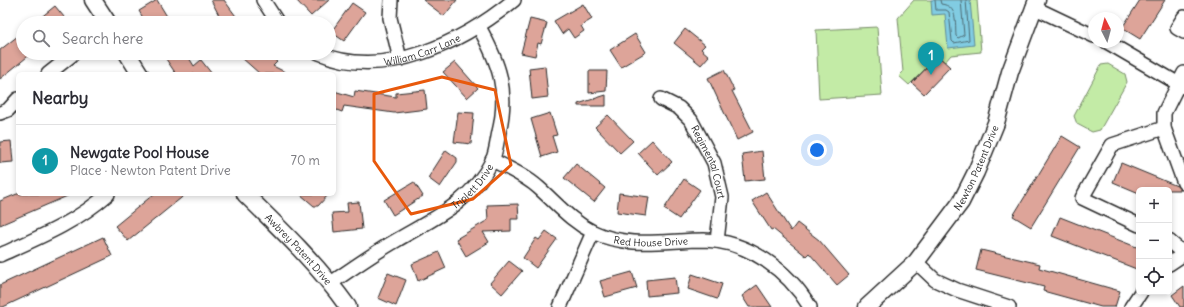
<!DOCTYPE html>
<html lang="en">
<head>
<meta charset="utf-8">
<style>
	:root { --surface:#fff; --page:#f2f2f3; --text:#2b2b33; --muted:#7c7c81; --line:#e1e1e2; --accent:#7c3aed }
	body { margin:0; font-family:Delius,sans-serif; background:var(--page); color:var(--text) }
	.controls { position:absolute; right:12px; bottom:12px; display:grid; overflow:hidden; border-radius:6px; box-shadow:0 2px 6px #0003 }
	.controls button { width:36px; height:36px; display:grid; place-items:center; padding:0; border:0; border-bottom:1px solid var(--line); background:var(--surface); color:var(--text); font:20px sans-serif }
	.compass { position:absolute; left:1088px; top:12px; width:36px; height:36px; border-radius:50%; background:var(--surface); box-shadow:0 2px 6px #0003; rotate:354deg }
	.you { position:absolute; left:817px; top:150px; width:14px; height:14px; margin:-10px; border:3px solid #fff; border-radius:50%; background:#1a73e8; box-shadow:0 0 0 6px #1a73e833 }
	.badge { display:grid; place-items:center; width:26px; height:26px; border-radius:50%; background:var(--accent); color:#fff; font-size:13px; font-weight:700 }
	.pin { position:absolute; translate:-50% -33px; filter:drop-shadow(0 1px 2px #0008) }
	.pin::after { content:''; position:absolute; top:21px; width:14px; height:12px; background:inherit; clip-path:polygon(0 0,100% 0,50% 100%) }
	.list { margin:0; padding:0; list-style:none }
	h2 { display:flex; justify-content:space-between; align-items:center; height:52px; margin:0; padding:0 16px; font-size:17px }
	h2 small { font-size:13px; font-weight:400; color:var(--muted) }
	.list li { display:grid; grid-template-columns:26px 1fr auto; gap:12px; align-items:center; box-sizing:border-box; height:72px; padding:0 16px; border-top:1px solid var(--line) }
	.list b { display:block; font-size:15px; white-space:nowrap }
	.list p { margin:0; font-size:13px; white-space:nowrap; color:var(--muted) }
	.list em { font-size:13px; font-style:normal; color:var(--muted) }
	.icon { flex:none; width:22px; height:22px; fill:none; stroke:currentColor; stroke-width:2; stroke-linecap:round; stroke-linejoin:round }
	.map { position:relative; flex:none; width:1184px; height:307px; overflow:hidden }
	.search { position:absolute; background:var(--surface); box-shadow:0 2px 6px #0003; left:16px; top:16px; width:320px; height:44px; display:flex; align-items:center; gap:10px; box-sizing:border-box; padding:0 14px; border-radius:22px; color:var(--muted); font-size:15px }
	.panel { position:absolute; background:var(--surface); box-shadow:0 2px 6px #0003; left:16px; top:72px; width:320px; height:124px; border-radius:6px }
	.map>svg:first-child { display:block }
	.green { fill:#c3eba6; stroke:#778b68 }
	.water { fill:#81cce2; stroke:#5f8c99 }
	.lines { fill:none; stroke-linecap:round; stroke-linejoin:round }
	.shore { stroke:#4d6b74; stroke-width:1 }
	.building { fill:#dda499; stroke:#2b2b2b }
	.minor-casing { stroke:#2b2b2b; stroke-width:16 }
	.tertiary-casing { stroke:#2b2b2b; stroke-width:19 }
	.minor { stroke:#fff; stroke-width:13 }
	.tertiary { stroke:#fff; stroke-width:16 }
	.marked { fill:none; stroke:#e8590c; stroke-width:3; stroke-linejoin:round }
	.labels { text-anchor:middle; stroke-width:3; stroke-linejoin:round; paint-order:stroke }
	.street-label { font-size:10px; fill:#2b2b2b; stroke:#fff }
</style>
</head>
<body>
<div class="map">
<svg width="1184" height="307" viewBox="0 0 1184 307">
	<rect width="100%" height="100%" fill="#fff"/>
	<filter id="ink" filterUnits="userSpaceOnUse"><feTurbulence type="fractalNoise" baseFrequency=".025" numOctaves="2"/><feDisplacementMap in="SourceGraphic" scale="8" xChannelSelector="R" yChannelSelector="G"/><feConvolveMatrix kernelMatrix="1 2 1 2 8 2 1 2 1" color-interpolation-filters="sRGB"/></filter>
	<g filter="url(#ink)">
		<g class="green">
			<polygon points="914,0 977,0 981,52 951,55 945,62 938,56 909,85 899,76 903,72 898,18"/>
			<polygon points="877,27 882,95 819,99 816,30"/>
			<polygon points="1108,64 1125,74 1127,82 1100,130 1092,132 1077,124 1074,116 1101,65"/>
		</g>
		<polygon class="water" points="931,0 970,0 974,45 948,48 945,14 932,15"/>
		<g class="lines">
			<g class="shore">
				<polyline points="935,0 936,10 946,10 949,12 952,41 954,43 969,40 966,0"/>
				<path d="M940,0l1,4c17,2 14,18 15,32l2,2 6,-3 -3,-35"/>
			</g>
		</g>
		<g class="building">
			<polygon points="157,0 171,23 146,23 139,11"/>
			<polygon points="211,0 224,0 241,23 223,23"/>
			<polygon points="296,0 329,0 311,16"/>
			<polygon points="423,0 457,0 444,16"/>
			<polygon points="1140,0 1165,0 1140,39 1122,28"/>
			<polygon points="352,3 365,12 344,41 331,32"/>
			<polygon points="583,4 592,19 581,26 584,31 574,38 568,29 562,34 554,21"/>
			<polygon points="55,6 69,23 34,23"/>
			<polygon points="530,19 547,23 541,44 538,43 535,56 521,53"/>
			<polygon points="685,29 705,45 701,49 709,56 701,65 674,43"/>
			<polygon points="23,32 23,53 32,53 0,79 0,50"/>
			<polygon points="635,34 646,52 621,67 610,50"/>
			<polygon points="162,53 186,53 194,66 201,60 212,74 176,74"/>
			<polygon points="247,53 267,53 277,62 273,66 289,74 260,74 242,58"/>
			<polygon points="938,56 950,67 924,94 912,83"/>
			<polygon points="455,62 478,88 467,98 443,72"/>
			<polygon points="545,66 548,97 532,99 529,68"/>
			<polygon points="724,70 734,90 732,91 753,132 737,140 708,78"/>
			<polygon points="589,71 607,71 606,91 589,93"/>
			<polygon points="425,90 427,109 394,113 344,106 342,112 334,109 334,91 354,97 355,91 396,97 396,93"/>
			<polygon points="606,95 606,106 578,106 578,104"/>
			<polygon points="458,112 474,113 471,144 454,142"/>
			<polygon points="550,113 557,135 552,136 557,152 542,157 531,119"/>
			<polygon points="608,115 633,141 620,153 595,127"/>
			<polygon points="1062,136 1080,147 1031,227 1013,216"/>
			<polygon points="652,140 672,162 658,175 638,153"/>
			<polygon points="11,141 13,162 0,163 0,142"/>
			<polygon points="446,150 457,158 457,162 440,187 428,178"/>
			<polygon points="762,151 765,179 745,181 742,154"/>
			<polygon points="1121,163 1177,186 1181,190 1139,190 1139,193 1113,182"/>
			<polygon points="576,164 605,188 594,202 564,178"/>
			<polygon points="684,179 700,190 679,219 664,209"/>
			<polygon points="414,182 423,196 393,215 384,200"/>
			<polygon points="766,192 791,231 797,223 819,240 849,275 837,285 809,253 806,256 773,229 771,230 752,201"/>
			<polygon points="619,193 649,197 646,216 617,212"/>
			<polygon points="17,194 72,194 0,225 0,201"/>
			<polygon points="154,194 186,194 128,241 115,226"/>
			<polygon points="300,194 329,194 318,206 314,206"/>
			<polygon points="359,202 362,229 334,232 332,213 348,212 347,203"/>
			<polygon points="518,204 519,219 511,219 511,231 483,232 489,242 466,256 456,239 488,220 487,205"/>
			<polygon points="1060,217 1139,248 1139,270 1052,236"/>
			<polygon points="546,231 557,239 536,268 523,258 536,238 539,240"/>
			<polygon points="103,237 112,256 3,307 0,307 0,285"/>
			<polygon points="981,250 1040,264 1039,268 1120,291 1115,307 1101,307 1043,291 1044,287 976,270"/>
			<polygon points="439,252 446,268 418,281 412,264"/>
			<polygon points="509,261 522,271 502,294 490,283"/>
			<polygon points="632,272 637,288 605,297 600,281"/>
			<polygon points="388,273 406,280 396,306 378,298"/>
			<polygon points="692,274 722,284 717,299 688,289"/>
			<polygon points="675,277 677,293 647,296 646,280"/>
			<polygon points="757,285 772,307 749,307 742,296"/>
			<polygon points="1184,286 1184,307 1180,307 1172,295"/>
		</g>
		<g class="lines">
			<defs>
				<g id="minor">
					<polyline points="263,0 278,23"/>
					<polyline points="391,0 390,18 400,59"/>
					<polyline points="1033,7 1094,36"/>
					<polyline points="1184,17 1177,28 1184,32"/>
					<polyline points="1107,42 1184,87"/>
					<path id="s1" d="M319,53c66,28 144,-11 195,-53"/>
					<polyline points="1184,73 1164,113 1164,128 1184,183"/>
					<polyline points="48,74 72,55"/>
					<path id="s2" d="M661,99l18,9 12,12 23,43 8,34 -5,44"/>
					<polyline points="0,113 8,110 18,99"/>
					<path id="s3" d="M492,160c16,8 34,16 47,28 18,16 32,33 54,44 36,17 73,8 111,8 44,1 84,30 106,67"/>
					<polyline points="1139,225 1082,198 1112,145 1164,128"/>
					<polyline points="1169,241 1184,254"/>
					<path d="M0,255c40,-18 75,-32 108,-61"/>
					<polyline points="916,262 935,280 957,290 1009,307"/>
					<polyline points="1169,264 1184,254"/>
					<path id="s4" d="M331,283c22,-15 43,-30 66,-43 37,-22 74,-37 95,-79 4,-8 5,-20 7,-29 10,-42 0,-69 -20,-105"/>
					<polyline points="560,307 593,232"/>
					<polyline points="1131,307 1141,292"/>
				</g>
				<g id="tertiary">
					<polyline points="93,0 108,23"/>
					<polyline points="127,53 140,74"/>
					<path id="s5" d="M245,194c37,36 73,71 103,113"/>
					<path id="s6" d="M867,307l49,-45 45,-60 15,-30 20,-49 14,-51 27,-72"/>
				</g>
			</defs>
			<use href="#minor" class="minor-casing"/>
			<use href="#tertiary" class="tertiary-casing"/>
			<use href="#minor" class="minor"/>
			<use href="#tertiary" class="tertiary"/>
		</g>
	</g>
	<path class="marked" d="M442,77l53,13 16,75 -38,34 -62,15 -37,-53v-67z"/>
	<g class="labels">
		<g class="street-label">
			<text dy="4" stroke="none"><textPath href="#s1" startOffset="106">William Carr Lane</textPath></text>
			<text dy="4" stroke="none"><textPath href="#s2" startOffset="83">Regimental Court</textPath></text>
			<text dy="4" stroke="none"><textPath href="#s6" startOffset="179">Newton Patent Drive</textPath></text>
			<text dy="4" stroke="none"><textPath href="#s4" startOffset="172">Triplett Drive</textPath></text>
			<text dy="4" stroke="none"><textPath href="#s3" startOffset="184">Red House Drive</textPath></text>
			<text dy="4" stroke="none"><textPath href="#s5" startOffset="77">Awbrey Patent Drive</textPath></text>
		</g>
	</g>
</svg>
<div class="controls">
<button>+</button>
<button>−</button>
<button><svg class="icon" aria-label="locate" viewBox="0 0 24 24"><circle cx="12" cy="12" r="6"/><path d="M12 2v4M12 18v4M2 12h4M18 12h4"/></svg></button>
</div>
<svg class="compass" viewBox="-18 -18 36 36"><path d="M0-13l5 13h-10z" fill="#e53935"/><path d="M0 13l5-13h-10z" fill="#7c7c81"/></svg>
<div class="you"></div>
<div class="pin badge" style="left:931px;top:75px;background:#0f9aa8">1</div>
<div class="search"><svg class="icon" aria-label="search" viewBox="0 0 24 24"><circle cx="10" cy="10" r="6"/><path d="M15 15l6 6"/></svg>Search here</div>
<section class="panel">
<h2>Nearby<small></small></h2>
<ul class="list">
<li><span class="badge" style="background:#0f9aa8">1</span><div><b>Newgate Pool House</b><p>Place · Newton Patent Drive</p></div><em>70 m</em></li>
</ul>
</section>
</div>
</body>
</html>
